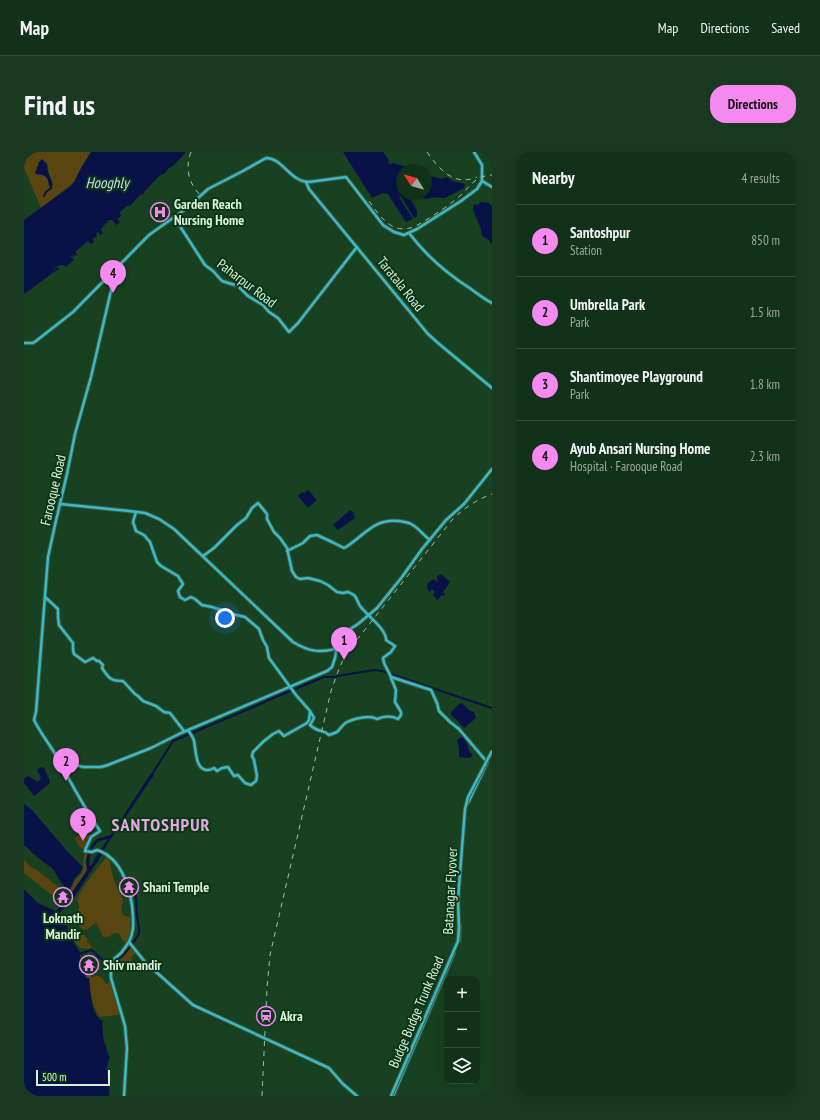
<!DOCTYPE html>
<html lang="en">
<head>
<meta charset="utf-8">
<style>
	:root { --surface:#113118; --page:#1a3921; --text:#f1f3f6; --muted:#9ca9a2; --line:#304c37; --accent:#f489f0 }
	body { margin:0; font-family:"PT Sans Narrow",sans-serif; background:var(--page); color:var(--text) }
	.controls { position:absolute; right:12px; bottom:12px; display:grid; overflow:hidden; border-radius:8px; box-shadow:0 4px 16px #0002 }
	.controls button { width:36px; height:36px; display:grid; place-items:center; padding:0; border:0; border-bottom:1px solid var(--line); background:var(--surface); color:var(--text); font:20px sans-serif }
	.compass { position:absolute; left:372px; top:12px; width:36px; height:36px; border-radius:50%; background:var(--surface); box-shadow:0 4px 16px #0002; rotate:307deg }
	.scale { position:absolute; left:12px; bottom:10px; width:74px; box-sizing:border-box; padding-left:4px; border:2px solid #d9f0db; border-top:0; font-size:11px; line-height:14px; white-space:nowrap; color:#d9f0db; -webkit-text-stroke:3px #0b3716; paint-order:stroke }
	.you { position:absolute; left:201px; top:466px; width:14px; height:14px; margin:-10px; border:3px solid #fff; border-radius:50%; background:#1a73e8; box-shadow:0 0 0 6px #1a73e833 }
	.badge { display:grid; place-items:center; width:26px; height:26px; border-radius:50%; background:var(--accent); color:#111; font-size:13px; font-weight:700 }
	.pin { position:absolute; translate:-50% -33px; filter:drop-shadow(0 1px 2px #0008) }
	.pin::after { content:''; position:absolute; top:21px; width:14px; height:12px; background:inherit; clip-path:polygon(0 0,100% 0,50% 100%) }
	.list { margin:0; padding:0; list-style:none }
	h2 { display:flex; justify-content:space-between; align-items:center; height:52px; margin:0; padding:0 16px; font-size:17px }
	h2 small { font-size:13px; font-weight:400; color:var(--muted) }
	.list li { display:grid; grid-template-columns:26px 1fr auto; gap:12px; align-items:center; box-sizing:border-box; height:72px; padding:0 16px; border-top:1px solid var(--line) }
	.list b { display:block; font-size:15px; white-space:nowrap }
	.list p { margin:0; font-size:13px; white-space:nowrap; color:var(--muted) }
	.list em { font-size:13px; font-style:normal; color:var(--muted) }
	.icon { flex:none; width:22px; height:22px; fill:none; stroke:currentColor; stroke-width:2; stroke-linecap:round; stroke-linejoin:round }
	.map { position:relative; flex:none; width:468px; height:944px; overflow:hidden; border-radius:16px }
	header { display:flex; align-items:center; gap:24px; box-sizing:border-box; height:56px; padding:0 20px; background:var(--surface); border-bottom:1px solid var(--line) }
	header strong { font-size:19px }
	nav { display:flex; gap:22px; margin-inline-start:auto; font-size:14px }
	.intro { display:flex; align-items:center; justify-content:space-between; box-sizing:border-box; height:96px; padding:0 24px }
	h1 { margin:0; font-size:28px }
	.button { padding:10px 18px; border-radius:16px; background:var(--accent); color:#111; font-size:14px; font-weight:700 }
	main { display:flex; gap:24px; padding:0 24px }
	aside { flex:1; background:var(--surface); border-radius:16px; box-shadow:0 4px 16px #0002 }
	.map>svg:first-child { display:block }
	.green { fill:#58450f }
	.water { fill:#081247; fill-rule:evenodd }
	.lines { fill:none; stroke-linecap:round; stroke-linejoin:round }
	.canal { stroke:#081247; stroke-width:2 }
	.secondary-casing { stroke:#365d3e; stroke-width:4.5 }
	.secondary { stroke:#3db8c8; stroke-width:2.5 }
	.rail { stroke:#a1bda5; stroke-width:1; stroke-dasharray:5 5; stroke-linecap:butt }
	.secondary-bridge-casing { stroke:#365d3e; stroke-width:4.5; stroke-linecap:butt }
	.secondary-bridge { stroke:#3db8c8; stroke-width:2.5 }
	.labels { text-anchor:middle; stroke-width:4; stroke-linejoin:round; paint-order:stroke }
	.poi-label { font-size:14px; font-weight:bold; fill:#d9f0db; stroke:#0b3716; text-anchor:start }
	.street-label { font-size:14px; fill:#d9f0db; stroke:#0b3716 }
	.water-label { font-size:15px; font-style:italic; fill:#cad8fc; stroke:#0b3716 }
	.district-label { font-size:18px; font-weight:bold; letter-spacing:1px; fill:#e3a9e0; stroke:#0b3716 }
</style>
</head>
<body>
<header>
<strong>Map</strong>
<nav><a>Map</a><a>Directions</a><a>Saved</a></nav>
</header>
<div class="intro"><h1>Find us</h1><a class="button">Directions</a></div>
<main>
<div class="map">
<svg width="468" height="944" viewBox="0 0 468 944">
	<rect width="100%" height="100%" fill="#174120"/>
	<g class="green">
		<polygon points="0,0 67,0 57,16 49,31 17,56 0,16"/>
		<path d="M62,678l5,8 -5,12c-6,-2 -9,-5 -11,-12z"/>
		<polygon points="61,699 64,700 62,709 63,718 49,740 39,752 36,749 46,739 51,728 58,721 59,716 59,709"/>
		<path d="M83,704l2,2c2,6 2,13 4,19 2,7 6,14 9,21 2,5 -2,9 0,15 2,3 5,4 8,4l1,4 -1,4c3,7 1,14 -4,19l-5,-6 -1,-4 -5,-1 -7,4h-5l-7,-15 -9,8c-5,0 -9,-4 -11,-9l3,-15 -2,-7c7,-16 20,-29 30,-43z"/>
		<polygon points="0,707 6,715 13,718 42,741 35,749 0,721"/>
		<path d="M48,777l4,1 4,5h4l4,5 -2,2 3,1 3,4 -3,2 -9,-1c-5,-5 -7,-10 -9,-16z"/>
		<path d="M105,793l3,1 4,6 -5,6 2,3c-4,5 -11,5 -17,6l1,-3 4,-2 -1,-5z"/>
		<path d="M64,811l3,14c9,-2 10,-1 15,7l3,-1v-5c9,9 10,24 13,36l-12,2 -10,1c-8,-11 -11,-26 -11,-39h-2l-4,-14z"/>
	</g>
	<g class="water">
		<path d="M67,0h95l-13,14 -4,2c-3,3 -4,7 -9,7l-16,17v1l-2,2 -1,-1 -11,12 -2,-1 -8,7 1,4 -4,3 3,3 -3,3 -5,-5h-3l-8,9v1l2,3 -3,2 -2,-3 -2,2 1,3 -5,1 2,4 -3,2 -3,-3 -13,11 2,2 -4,3 -1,-1 3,-3 -3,2 -1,1 3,4 -8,7c-5,-4 -9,-1 -13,3h1l4,-3 1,2c-12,7 -23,17 -35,25v-74l47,-34 4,-5 6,-13z"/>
		<path d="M319,0h40l6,8 -1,2 1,2h2l2,-1 24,7h-15v24h24v-19l16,4 5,-2c5,5 12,5 18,7l-1,4 -19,10 -11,-1 -8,2 -9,-3 -8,-1v2l8,14v5l-3,2 -13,-22 -2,1 14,22 -7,3 -18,-28 -5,-1 -11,5z"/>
		<path d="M18,7c2,2 3,3 5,5 1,3 0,5 1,7 1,5 4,9 5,14l-2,1h-2c-1,-10 -4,-11 -13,-12l-1,-1 4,-11z"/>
		<path d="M457,50l8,1 3,3v39l-3,-5 -7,-4c0,-11 -9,-19 -9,-30l2,-2 2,1z"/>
		<polygon points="284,338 293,348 284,356 274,344 278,340 280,341"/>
		<polygon points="326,358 329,360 331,366 314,378 309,373"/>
		<path d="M417,422l9,8 -7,10 2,2 -1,2 -2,-1 -5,5 -4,-5 2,-3 -3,-3 -2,3c-6,-5 -3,-10 4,-13l3,3 1,-1 -1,-2v-3z"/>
		<polygon points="438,551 446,559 450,560 452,566 440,576 432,567 431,567 426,561 435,552"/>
		<polygon points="438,585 442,589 446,601 448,601 447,603 448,603 448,605 444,606 435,605 435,597 433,588"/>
		<polygon points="17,615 20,616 26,629 26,631 10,644 0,631 0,627 4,624 14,630 17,626 13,618"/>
		<path d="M127,621l3,2 -46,68 -11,20 -2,2 -24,37 -12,11 1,6 7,4 1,11 12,18v6l6,20h3c2,11 1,38 14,43l-1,3 2,18 1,2 1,1 1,6 3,7c-7,11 1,25 -1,38h-85v-207l14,14 18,8 12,-13 16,-23 3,-5 -1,-9 2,-9 5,-9 4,-4 13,-4 3,-3zM84,687l-13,19 -2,5 -3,3c-2,-7 2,-20 8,-24 3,-2 7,-2 10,-3z"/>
		<polygon points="0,652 8,658 43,699 59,715 56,721 51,726 45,738 38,732 29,717 13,705 0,693"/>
	</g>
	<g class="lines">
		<g class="canal">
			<polyline points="20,44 22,40 27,36 27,34"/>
			<polyline points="313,524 350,518 358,519 468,556"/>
			<polyline points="242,549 300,525 312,525"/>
			<polyline points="127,624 149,589 241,550"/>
			<path d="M53,803l14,-5c7,3 8,11 18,12 11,0 18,-11 23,-18 3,-4 6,-7 7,-11 1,-5 -2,-13 -2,-18 -1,-8 0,-15 -2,-22"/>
		</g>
		<defs>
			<g id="secondary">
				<polyline points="458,29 468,35"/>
				<polyline points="282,30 285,37 404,182 414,191 468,236"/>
				<polyline points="150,65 181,113 189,119 198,129 214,134 224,144 239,153 245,160 254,166 265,180 274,171 333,95"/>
				<path d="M385,81c18,24 37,40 62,56 7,5 13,10 21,14"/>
				<path d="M92,117l-25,108 -16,57 -8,40 -12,51 -7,32 -12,155 -2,8c6,12 13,21 20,32 15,27 29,54 46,79l-9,6 -5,11 -1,3 7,1 5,-2c26,8 35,43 36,67 0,5 1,11 -1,16 0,3 -2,6 -3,9l16,20 48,43 136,63 14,16 14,12"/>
				<path d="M0,191h9l3,-2 37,-29 76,-77 38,-27 21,-19 35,-18 23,-13c17,0 24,24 43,24l37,-5 37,48 11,7 10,3 13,-6 44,-28 16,-12 5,-8v-16l-8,-13"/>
				<path d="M36,352l69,7 16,2 14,6 15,10 119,113c15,9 25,11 42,7"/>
				<path d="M112,360l-3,10 3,9 8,4 6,7 7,20 4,4 17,10 5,8 -5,7 2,6 5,3 6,-3 4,2 7,6 10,2 20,7 13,3 14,12 4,11 4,7 2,11 27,37 14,16 4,7 -4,7c8,8 13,4 19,10 3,-1 7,-2 9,-4 3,-3 5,-7 9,-9 8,-4 23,-7 30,-3 7,-3 14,-4 21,0l3,-4v-3l-6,-10 1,-12 -5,-12"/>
				<path d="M263,399l16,-8 7,-7 7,-1 15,7 12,6 2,-1c19,-12 28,-29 53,-26 5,1 9,1 12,3 8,4 12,11 19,16"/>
				<path d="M179,404l11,-8 23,-23 9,-7 6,-10 6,-5 9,11v5l7,13 6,6 7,10 5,23 4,6 4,2 8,-1 12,3 8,4 9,7 6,1 5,-1 6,3c3,3 4,8 6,11 7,9 27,24 26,34l9,6 -4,6 -8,6 1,5 7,14 40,13 6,13 2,8 11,11 9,7 28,33"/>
				<path d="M21,445l13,12v8l1,8 14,18v7l1,4 11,8 8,-4 4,3h2l4,4 -1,3c7,10 8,13 21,13l12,13 3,2 5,5 13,5 8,6 6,1 14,18"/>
				<path d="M164,578c2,3 5,7 6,11 2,8 1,30 14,29 2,0 4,-1 6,-2l3,3 5,-3 6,-1 6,9 4,-1 7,8 6,2 5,-4 1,-5 -3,-16 -2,-4 1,-4 11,-11 9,-7 6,-3 5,5 23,-13 2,-3 1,-8"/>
				<polyline points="31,602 45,611 59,615 77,615 84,613 127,596 157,581 303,519 308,515 311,506 312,501 311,493 313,487 317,483 334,472 353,456 378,425 398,397 422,368 440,352 468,317"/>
				<polyline points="444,651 463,611"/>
				<polyline points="435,788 436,774"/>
				<polyline points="100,944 103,896 101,874 87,826 87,818 90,807 97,801 105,790"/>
				<polyline points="369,944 430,801"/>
			</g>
		</defs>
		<use href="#secondary" class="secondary-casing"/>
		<use href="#secondary" class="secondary"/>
		<g class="rail">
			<path d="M167,0c-6,16 -3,30 9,43"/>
			<path d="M403,0c12,17 27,35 50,25"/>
			<path d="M345,49c12,17 24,35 47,25 13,-8 27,-16 39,-26 14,-10 17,-24 37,-25"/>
			<path d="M238,944l5,-108 3,-33 61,-264c5,-14 9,-27 17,-40l104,-131c12,-12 24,-20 40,-26"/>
		</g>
		<defs>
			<polyline id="secondary-bridge" points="367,944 434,789 435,776 434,747 441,657 444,645 468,599"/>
		</defs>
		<use href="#secondary-bridge" class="secondary-bridge-casing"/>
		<use href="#secondary-bridge" class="secondary-bridge"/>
	</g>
	<defs>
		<symbol id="hospital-ring" viewBox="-11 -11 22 22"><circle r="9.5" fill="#0b3716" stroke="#f489f0" stroke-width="1.5"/><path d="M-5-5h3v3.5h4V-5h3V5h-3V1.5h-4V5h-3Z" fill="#f489f0"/></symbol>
		<symbol id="temple-ring" viewBox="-11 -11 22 22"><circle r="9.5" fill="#0b3716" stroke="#f489f0" stroke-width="1.5"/><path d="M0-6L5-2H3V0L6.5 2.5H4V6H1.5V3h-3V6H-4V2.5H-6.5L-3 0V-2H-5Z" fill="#f489f0"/></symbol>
		<symbol id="station-ring" viewBox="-11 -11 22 22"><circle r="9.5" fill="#0b3716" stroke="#f489f0" stroke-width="1.5"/><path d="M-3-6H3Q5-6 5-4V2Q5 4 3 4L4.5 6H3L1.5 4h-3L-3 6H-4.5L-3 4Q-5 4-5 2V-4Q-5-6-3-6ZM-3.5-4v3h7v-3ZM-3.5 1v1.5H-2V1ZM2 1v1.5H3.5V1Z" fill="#f489f0"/></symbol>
	</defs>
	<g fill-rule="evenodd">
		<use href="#hospital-ring" x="125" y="49" width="22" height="22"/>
		<use href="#temple-ring" x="94" y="724" width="22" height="22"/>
		<use href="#temple-ring" x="28" y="734" width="22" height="22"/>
		<use href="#temple-ring" x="54" y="802" width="22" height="22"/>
		<use href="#station-ring" x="231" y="853" width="22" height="22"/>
	</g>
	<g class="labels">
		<g class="poi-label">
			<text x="150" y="57">Garden Reach<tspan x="150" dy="16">Nursing Home</tspan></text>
			<text x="119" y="740">Shani Temple</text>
			<text x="39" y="771" text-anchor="middle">Loknath<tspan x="39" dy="16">Mandir</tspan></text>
			<text x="79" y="818">Shiv mandir</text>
			<text x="256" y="869">Akra</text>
		</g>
		<g class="street-label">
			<text transform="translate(223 131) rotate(37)" y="5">Paharpur Road</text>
			<text transform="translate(377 132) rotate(51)" y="5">Taratala Road</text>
			<text transform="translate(29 338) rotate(-77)" y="5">Farooque Road</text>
			<text transform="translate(426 739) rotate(-87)" y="5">Batanagar Flyover</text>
			<text transform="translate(392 860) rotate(-67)" y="5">Budge Budge Trunk Road</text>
		</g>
		<g class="water-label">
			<text x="83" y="36">Hooghly</text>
		</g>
		<g class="district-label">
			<text x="137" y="679">SANTOSHPUR</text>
		</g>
	</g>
</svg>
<div class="controls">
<button>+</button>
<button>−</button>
<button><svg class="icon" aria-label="layers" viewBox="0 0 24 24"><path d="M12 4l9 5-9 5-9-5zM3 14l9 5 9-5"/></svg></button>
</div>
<svg class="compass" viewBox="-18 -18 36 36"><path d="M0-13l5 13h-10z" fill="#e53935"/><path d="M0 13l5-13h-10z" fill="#9ca9a2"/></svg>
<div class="scale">500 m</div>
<div class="you"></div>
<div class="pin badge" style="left:320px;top:508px">1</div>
<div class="pin badge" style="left:42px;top:629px">2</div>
<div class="pin badge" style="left:59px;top:689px">3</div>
<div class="pin badge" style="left:89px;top:141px">4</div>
</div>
<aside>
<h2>Nearby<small>4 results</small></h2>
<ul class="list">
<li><span class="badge">1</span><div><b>Santoshpur</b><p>Station</p></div><em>850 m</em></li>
<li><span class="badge">2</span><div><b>Umbrella Park</b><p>Park</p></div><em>1.5 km</em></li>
<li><span class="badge">3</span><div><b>Shantimoyee Playground</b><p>Park</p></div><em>1.8 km</em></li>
<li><span class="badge">4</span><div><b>Ayub Ansari Nursing Home</b><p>Hospital · Farooque Road</p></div><em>2.3 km</em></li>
</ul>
</aside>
</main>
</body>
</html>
